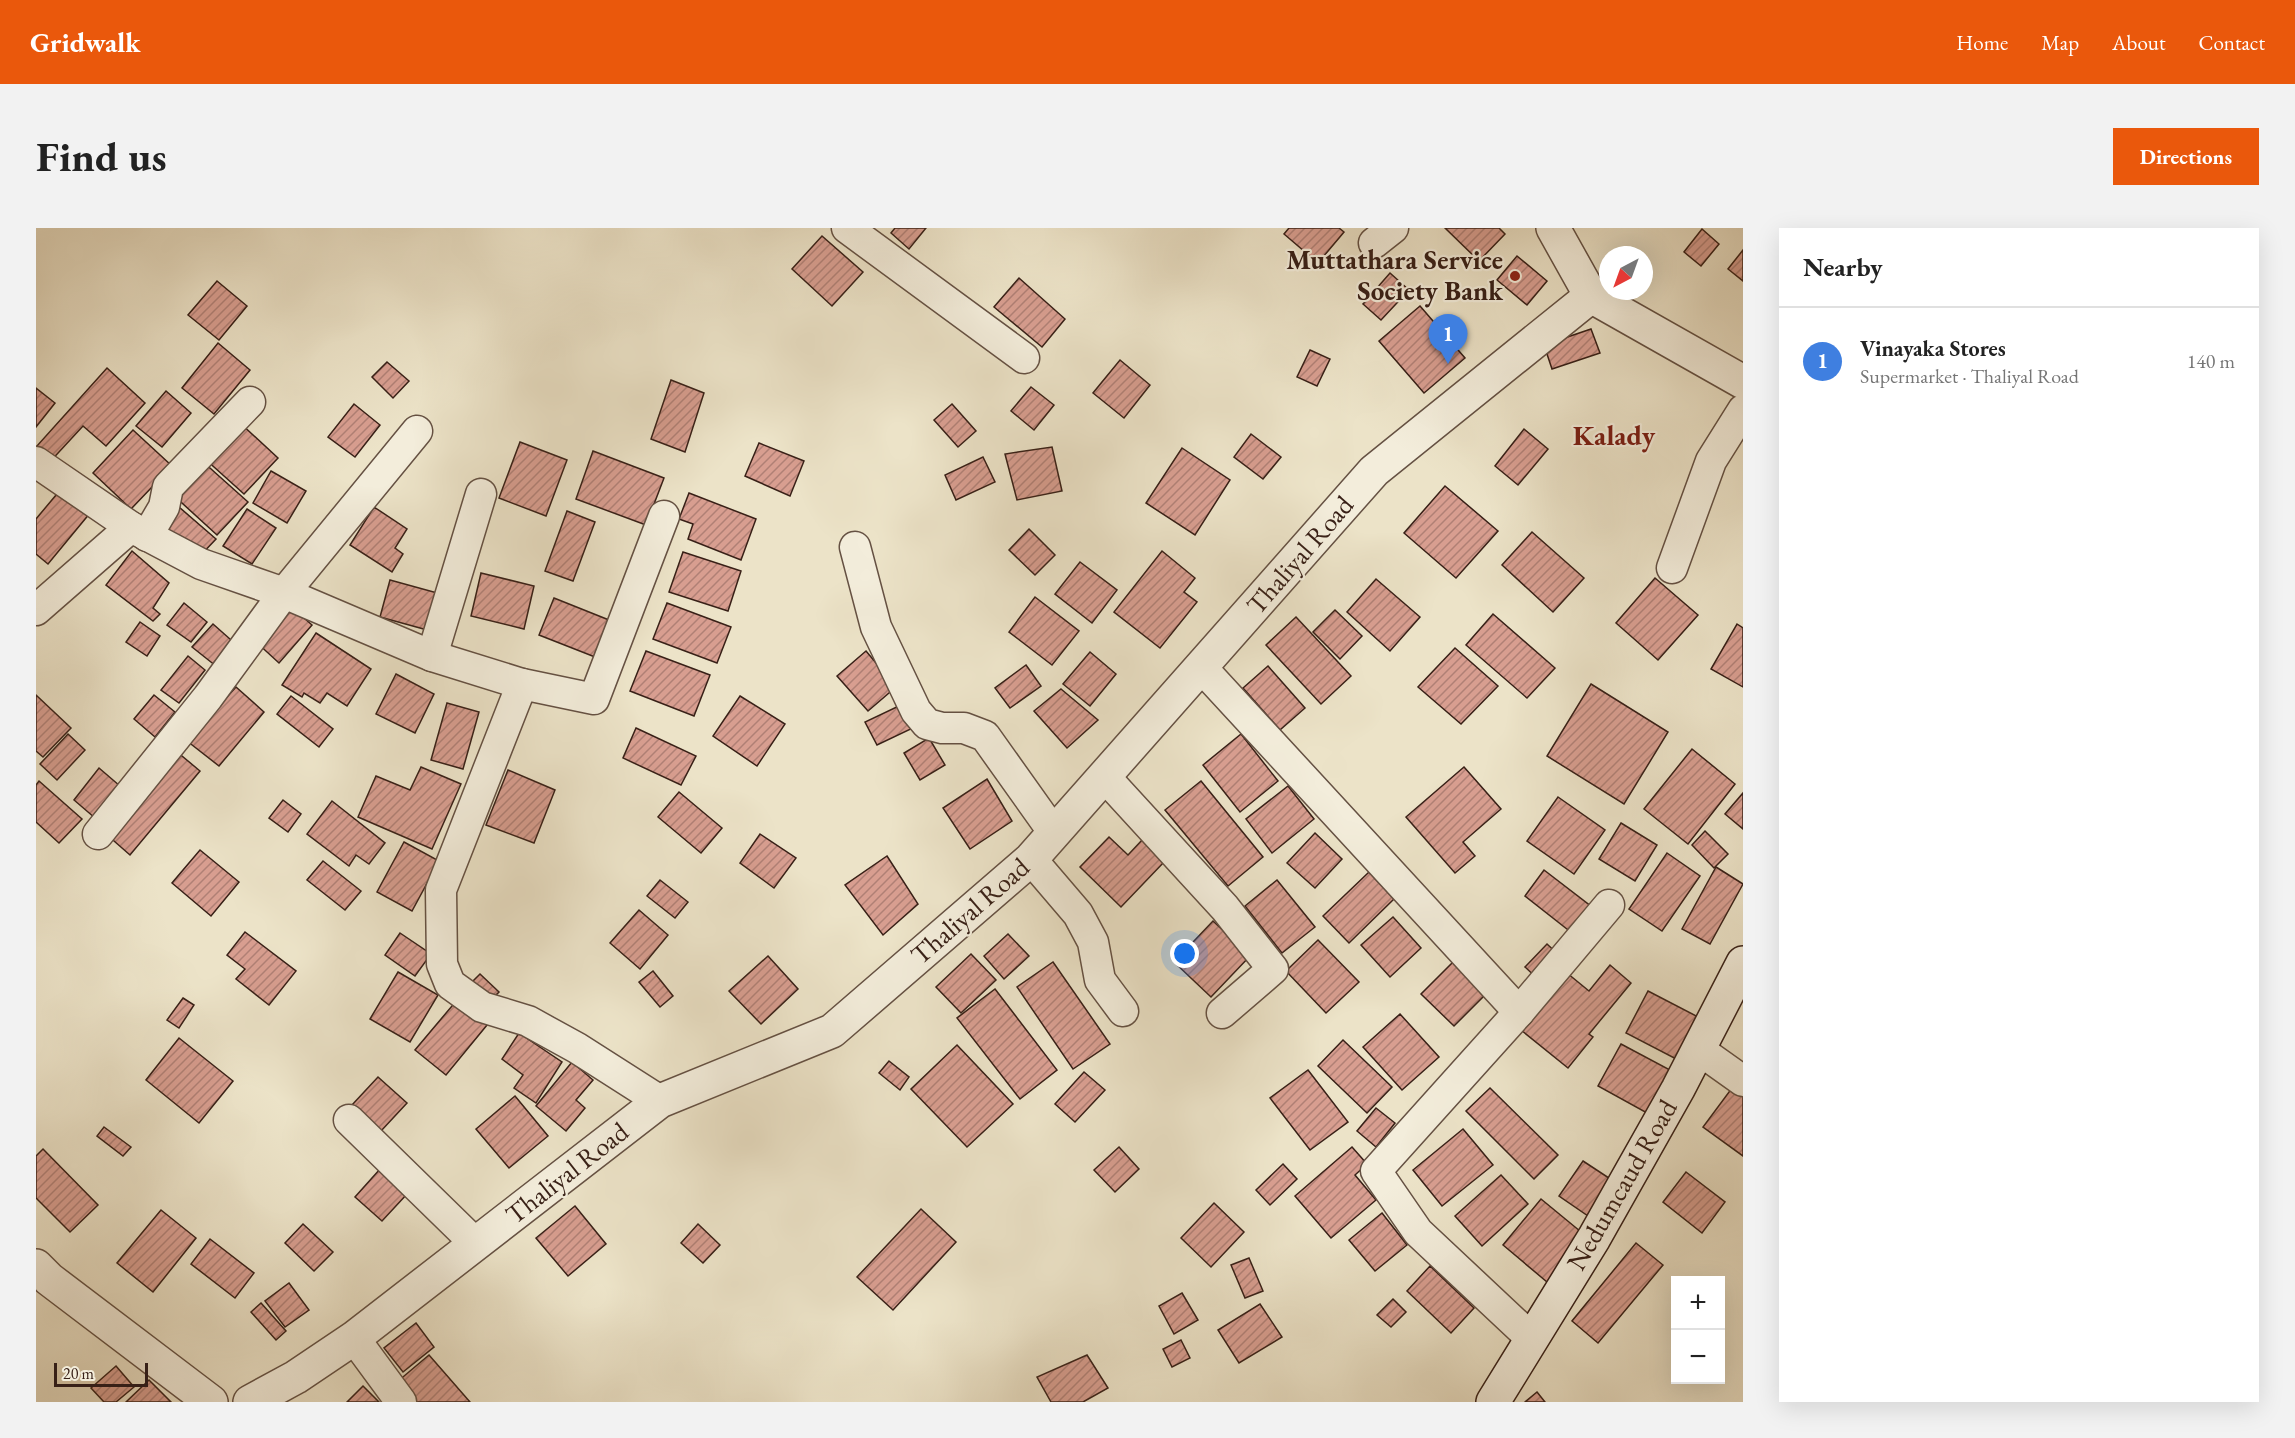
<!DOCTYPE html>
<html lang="en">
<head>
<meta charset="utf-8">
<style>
	:root { --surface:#fff; --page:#f2f2f2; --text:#222; --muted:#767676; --line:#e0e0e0; --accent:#ea580c }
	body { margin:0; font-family:"EB Garamond",serif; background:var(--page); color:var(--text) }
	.controls { position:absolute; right:18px; bottom:18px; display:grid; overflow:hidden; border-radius:0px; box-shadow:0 6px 24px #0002 }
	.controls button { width:54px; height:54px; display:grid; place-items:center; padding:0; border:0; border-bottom:2px solid var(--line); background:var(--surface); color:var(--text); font:30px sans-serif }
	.compass { position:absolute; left:1563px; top:18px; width:54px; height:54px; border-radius:50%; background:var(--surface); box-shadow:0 6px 24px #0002; rotate:221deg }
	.scale { position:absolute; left:18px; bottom:15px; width:94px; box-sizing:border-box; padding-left:6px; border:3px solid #382017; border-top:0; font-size:16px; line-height:21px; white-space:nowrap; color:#382017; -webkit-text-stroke:4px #f3eddb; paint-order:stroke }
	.you { position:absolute; left:1149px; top:726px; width:21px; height:21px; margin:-15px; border:4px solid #fff; border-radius:50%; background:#1a73e8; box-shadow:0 0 0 9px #1a73e833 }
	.badge { display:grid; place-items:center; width:39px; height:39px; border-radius:50%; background:var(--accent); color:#fff; font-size:20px; font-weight:700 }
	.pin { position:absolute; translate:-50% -50px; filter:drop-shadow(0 2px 3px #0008) }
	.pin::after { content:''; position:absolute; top:32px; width:21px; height:18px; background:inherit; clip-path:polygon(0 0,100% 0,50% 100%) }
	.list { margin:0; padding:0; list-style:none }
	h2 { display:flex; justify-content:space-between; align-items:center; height:78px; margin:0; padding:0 24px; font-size:26px }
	h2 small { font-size:20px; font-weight:400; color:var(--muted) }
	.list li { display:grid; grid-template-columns:39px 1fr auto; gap:18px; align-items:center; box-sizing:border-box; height:108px; padding:0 24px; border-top:2px solid var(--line) }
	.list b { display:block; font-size:22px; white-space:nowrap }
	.list p { margin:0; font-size:20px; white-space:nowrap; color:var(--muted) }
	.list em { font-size:20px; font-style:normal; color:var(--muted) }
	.map { position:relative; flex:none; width:1707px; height:1174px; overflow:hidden; border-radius:0px }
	header { display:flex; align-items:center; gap:36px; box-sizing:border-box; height:84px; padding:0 30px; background:var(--accent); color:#fff }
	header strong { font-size:28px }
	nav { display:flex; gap:33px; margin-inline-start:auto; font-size:21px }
	.intro { display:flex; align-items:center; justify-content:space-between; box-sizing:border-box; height:144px; padding:0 36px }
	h1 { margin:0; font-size:42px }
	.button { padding:15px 27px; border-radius:0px; background:var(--accent); color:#fff; font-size:21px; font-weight:700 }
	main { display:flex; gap:36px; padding:0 36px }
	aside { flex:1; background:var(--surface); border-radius:0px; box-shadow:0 6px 24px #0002 }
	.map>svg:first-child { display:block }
	.building { fill:url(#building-hatch); stroke:#382017; stroke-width:1.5 }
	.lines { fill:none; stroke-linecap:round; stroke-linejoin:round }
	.minor-casing { stroke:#655143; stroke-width:33 }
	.tertiary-casing { stroke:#655143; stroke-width:36 }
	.secondary-casing { stroke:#382017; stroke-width:36 }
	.minor { stroke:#f3eddb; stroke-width:30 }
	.tertiary { stroke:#f3eddb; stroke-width:33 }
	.secondary { stroke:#f3eddb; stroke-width:33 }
	.poi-dot { fill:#8f2418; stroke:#f3eddb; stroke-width:2 }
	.labels { text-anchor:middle; stroke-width:4.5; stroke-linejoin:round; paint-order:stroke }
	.poi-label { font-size:27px; font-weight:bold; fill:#382017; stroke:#f3eddb; text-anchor:end }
	.street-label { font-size:27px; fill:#382017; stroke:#f3eddb }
	.neighbourhood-label { font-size:28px; font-weight:bold; fill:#7a1f14; stroke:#f3eddb }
</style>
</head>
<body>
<header>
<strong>Gridwalk</strong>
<nav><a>Home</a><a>Map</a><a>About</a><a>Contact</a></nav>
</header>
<div class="intro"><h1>Find us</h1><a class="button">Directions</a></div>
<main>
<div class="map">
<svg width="1707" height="1174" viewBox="0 0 1707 1174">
	<defs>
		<pattern id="building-hatch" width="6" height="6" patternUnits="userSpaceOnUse" patternTransform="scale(1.5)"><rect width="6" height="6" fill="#d89e90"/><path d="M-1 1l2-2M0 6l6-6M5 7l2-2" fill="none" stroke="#b08075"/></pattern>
	</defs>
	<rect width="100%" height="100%" fill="#ece3c8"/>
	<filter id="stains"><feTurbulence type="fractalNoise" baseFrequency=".00333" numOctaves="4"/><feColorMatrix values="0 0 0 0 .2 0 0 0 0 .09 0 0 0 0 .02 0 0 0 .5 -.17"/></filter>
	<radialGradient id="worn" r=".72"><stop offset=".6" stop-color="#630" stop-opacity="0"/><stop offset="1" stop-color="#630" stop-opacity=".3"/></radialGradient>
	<g class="building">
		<polygon points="859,0 890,0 873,21 855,5"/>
		<polygon points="1253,0 1303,0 1308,4 1282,35 1248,6"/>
		<polygon points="1409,0 1463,0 1469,6 1443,33"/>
		<polygon points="1666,1 1683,16 1665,38 1648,24"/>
		<polygon points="786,8 827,44 796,78 756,41"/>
		<polygon points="1707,22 1707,53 1692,41"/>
		<polygon points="1481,28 1511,53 1491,77 1461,52"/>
		<polygon points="1354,45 1373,62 1345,92 1327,76"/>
		<polygon points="983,50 1029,91 1006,119 958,79"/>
		<polygon points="181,53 211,78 183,112 152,87"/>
		<polygon points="1384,78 1429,130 1388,165 1343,113"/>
		<polygon points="1555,101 1564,125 1516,141 1508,117"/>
		<polygon points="182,115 214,142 178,186 146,160"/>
		<polygon points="1274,122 1294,131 1281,158 1261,149"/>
		<polygon points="1084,132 1114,157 1088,190 1057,165"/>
		<polygon points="351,134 373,153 357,170 336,149"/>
		<polygon points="71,140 109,175 70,218 47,198 11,237 0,227 0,219"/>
		<polygon points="635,152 668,165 649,224 615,211"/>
		<polygon points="995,159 1018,177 998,202 975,183"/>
		<polygon points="0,160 19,175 0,199"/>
		<polygon points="130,163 155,185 126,219 100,198"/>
		<polygon points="318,176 344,197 319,229 292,209"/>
		<polygon points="916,176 940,203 922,219 898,192"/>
		<polygon points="202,193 242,230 208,266 168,230"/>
		<polygon points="1488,201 1512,221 1482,257 1459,238"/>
		<polygon points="97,202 136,238 95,281 57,245"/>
		<polygon points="1215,206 1245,229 1227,251 1198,229"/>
		<polygon points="484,214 531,232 510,288 463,270"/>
		<polygon points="723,215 768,233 754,268 709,248"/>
		<polygon points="1016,219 1026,263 981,272 969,226"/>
		<polygon points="1146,220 1194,252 1159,307 1110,275"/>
		<polygon points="557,223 628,250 610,297 540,271"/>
		<polygon points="947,229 959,254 920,272 909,247"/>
		<polygon points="165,232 212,274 181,307 135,265"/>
		<polygon points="235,243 270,263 251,295 217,275"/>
		<polygon points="1409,258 1462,303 1420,350 1368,305"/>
		<polygon points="25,261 54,285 12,336 0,326 0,291"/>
		<polygon points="653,265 720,291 705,332 652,311 657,296 643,291"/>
		<polygon points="143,279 180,311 162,330 126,304"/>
		<polygon points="338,279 371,301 359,320 367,326 356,344 314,317"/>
		<polygon points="211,281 240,300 216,336 187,318"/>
		<polygon points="531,283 559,294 537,353 509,343"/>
		<polygon points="993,301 1019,327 999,347 973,322"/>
		<polygon points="1496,304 1548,350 1517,384 1466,337"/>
		<polygon points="96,323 133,355 117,380 124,386 117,393 70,357"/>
		<polygon points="1126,323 1159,350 1148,364 1161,374 1124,420 1078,384"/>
		<polygon points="647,324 705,343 692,383 633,364"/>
		<polygon points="1044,334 1081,362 1056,395 1019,366"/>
		<polygon points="445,345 498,358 488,401 435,388"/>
		<polygon points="1619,350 1662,387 1622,432 1580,395"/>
		<polygon points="1340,351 1384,389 1354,423 1311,384"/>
		<polygon points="354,352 405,366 395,403 344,389"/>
		<polygon points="999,369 1043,403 1016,437 973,404"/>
		<polygon points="518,370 573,392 559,429 503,407"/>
		<polygon points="148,375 171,394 155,414 131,397"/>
		<polygon points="631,375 695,399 681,435 617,411"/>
		<polygon points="252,376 276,397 243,435 219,413"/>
		<polygon points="1299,382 1326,408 1304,431 1277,404"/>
		<polygon points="1457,386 1519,440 1491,470 1430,417"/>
		<polygon points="1260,389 1315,448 1285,476 1230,417"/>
		<polygon points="104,394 124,408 111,428 90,414"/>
		<polygon points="177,396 203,419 185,442 156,419"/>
		<polygon points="1701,396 1707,400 1707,459 1675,441"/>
		<polygon points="280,405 335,441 311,478 291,465 284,475 268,465 266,469 246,457"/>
		<polygon points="1419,420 1462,458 1425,496 1382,459"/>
		<polygon points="610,423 674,447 658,488 594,463"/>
		<polygon points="830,423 860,459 832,483 801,448"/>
		<polygon points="1054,424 1080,446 1054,478 1027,456"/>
		<polygon points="152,428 169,442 143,475 125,462"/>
		<polygon points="990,437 1005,458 974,480 959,460"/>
		<polygon points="1232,438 1269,480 1244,502 1207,460"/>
		<polygon points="360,446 398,466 379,505 340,486"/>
		<polygon points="1555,456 1632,504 1588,576 1511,528"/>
		<polygon points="200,459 228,484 183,538 151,513"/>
		<polygon points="1025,461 1062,492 1031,520 998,483"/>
		<polygon points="0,467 35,500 7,529 0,523"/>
		<polygon points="118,467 139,484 119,509 98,491"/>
		<polygon points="255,468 297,501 283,519 241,486"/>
		<polygon points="704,468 749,496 721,538 677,508"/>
		<polygon points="411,475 443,484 427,541 395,532"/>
		<polygon points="867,476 879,499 841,517 829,494"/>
		<polygon points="600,500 660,528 645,557 587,530"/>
		<polygon points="32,506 49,522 21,552 4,536"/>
		<polygon points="1205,506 1242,553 1204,584 1167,537"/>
		<polygon points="893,510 909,537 884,552 868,525"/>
		<polygon points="1656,521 1699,556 1652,616 1608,581"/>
		<polygon points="140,523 164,543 94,627 70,606"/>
		<polygon points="385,539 425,556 396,621 322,589 340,548 374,562"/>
		<polygon points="1428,539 1465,581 1427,614 1439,628 1419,645 1370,589"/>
		<polygon points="63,540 84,558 59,590 38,572"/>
		<polygon points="472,542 519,562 498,615 450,597"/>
		<polygon points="951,551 976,593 934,621 907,580"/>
		<polygon points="3,553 46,591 23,615 0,594 0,557"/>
		<polygon points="1165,553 1227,629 1192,658 1129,582"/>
		<polygon points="1252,558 1278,591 1236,625 1210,591"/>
		<polygon points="643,564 686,600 665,625 622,589"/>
		<polygon points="1707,565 1707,601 1689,586"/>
		<polygon points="1522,569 1569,602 1538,646 1491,613"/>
		<polygon points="247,572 265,586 252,604 233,590"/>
		<polygon points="296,573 349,615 333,636 320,627 313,638 271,606"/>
		<polygon points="1585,595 1621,617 1599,653 1563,631"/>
		<polygon points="1669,603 1692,626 1678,640 1656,617"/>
		<polygon points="1279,605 1306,631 1279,660 1251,635"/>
		<polygon points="724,606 760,630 738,660 704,635"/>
		<polygon points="1073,609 1092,627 1106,612 1128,634 1085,679 1044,639"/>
		<polygon points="368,614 403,633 376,683 341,664"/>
		<polygon points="164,622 203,654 175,688 136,655"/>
		<polygon points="1631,625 1664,648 1626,703 1593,681"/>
		<polygon points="851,628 882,676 847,707 809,657"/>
		<polygon points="287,633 325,663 309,682 271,652"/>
		<polygon points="1680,639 1707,656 1674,716 1646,701"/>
		<polygon points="1508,642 1556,679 1536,705 1489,668"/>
		<polygon points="1333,644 1358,671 1313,715 1287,688"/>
		<polygon points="624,652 652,674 639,690 611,668"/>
		<polygon points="1241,652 1279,699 1246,725 1209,678"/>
		<polygon points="603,682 632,707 604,741 574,715"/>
		<polygon points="1357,689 1385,720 1354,749 1325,717"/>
		<polygon points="1177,693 1214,728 1175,769 1138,734"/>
		<polygon points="209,704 260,743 233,777 200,751 209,741 191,727"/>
		<polygon points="364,705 395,726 379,748 349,727"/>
		<polygon points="972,706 993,728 968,751 948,728"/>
		<polygon points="1282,712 1323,754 1290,785 1250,743"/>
		<polygon points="1511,716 1526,730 1504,753 1489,739"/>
		<polygon points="935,726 960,752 925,785 900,759"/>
		<polygon points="732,728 762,761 725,796 693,763"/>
		<polygon points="1418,733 1450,766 1418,798 1385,766"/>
		<polygon points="1017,734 1074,816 1037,841 981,759"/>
		<polygon points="1574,737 1595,755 1553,806 1557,809 1532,840 1485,802 1531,745 1553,763"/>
		<polygon points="617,743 637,768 624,779 603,754"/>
		<polygon points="362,744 402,767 374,814 334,791"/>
		<polygon points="444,746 463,764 449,778 430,760"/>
		<polygon points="959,761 1021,842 984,871 921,790"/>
		<polygon points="1612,763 1666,791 1644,833 1590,805"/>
		<polygon points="147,770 158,777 143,800 131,792"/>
		<polygon points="421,772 451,797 410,847 379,822"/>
		<polygon points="1364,786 1403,829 1366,862 1327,819"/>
		<polygon points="483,805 526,834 500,875 478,860 487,847 466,831"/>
		<polygon points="143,810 197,853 163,895 110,852"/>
		<polygon points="1307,812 1356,859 1331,885 1282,838"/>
		<polygon points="1585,816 1634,842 1611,885 1562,858"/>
		<polygon points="921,817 977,876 931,919 875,861"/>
		<polygon points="853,833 873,849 864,862 843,845"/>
		<polygon points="536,834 557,852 540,872 549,880 530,903 500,878"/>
		<polygon points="1272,842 1312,894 1274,922 1234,870"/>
		<polygon points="1048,844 1069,862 1039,894 1019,876"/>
		<polygon points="342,849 371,875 345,903 316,877"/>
		<polygon points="1454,860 1522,927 1498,951 1430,883"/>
		<polygon points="1696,860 1707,868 1707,928 1667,899"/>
		<polygon points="479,868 512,908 473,940 440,901"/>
		<polygon points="1340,880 1359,895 1340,919 1321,903"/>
		<polygon points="68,899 95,919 87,928 61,908"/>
		<polygon points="1427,901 1457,937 1406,978 1377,942"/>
		<polygon points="1083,919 1103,941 1079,964 1058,942"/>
		<polygon points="1316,919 1331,936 1319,947 1340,972 1295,1010 1259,968"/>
		<polygon points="7,921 62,977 34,1004 0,970 0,928"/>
		<polygon points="1547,933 1579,954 1555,990 1523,968"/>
		<polygon points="1247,936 1261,951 1234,977 1220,962"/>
		<polygon points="344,941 371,966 346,993 319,969"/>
		<polygon points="1650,944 1689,974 1666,1005 1627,974"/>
		<polygon points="1465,947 1492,976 1446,1018 1419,988"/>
		<polygon points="1505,971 1550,1008 1511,1054 1467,1017"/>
		<polygon points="1178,975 1208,1004 1175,1039 1145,1010"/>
		<polygon points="539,978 570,1016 532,1048 500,1010"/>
		<polygon points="885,981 920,1014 857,1082 821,1049"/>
		<polygon points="125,982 160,1010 117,1064 81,1035"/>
		<polygon points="1346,985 1371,1017 1339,1043 1313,1012"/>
		<polygon points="267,996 297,1024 278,1043 249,1015"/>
		<polygon points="662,996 684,1017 667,1035 645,1015"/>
		<polygon points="174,1011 218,1045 199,1070 155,1036"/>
		<polygon points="1600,1015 1627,1037 1562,1115 1536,1093"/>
		<polygon points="1213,1030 1227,1063 1209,1070 1195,1037"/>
		<polygon points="1394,1038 1438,1080 1415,1105 1371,1063"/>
		<polygon points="253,1055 273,1082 249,1099 229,1073"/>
		<polygon points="1146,1065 1162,1092 1138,1106 1123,1078"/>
		<polygon points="1357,1071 1370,1084 1355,1099 1341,1087"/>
		<polygon points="225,1075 250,1103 240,1112 215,1084"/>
		<polygon points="1224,1076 1246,1109 1203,1135 1182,1102"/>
		<polygon points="380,1095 398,1119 367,1144 348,1120"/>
		<polygon points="1145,1112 1154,1130 1136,1139 1127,1121"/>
		<polygon points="393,1127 434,1174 379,1174 361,1154"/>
		<polygon points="1051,1127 1072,1160 1047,1174 1015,1174 1001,1149"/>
		<polygon points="80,1138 98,1159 80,1174 68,1174 55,1160"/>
		<polygon points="113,1152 135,1174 90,1174"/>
		<polygon points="327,1158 343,1174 311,1174"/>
		<polygon points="1501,1164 1509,1174 1489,1174"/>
	</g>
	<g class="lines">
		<defs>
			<g id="minor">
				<polyline points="811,0 988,130"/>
				<polyline points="1338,15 1357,0"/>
				<polyline points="0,234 95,299"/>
				<polyline points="111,308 128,279 132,259 214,174"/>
				<polyline points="819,319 840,399 880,483 891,496 906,500 928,500 949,508 1018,605"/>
				<polyline points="1636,340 1675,233 1707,182"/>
				<polyline points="0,382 95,299 165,336 248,365 396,428 486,456"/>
				<polyline points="396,428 445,266"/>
				<polyline points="1165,439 1483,784"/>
				<polyline points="1068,548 1189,680 1237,741 1186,785"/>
				<polyline points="62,606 172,469 248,365 381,203"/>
				<polyline points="995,631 1042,686 1057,714 1064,752 1087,783"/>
				<polyline points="1662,821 1707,853"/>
				<polyline points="624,873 541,820 492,793 446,779 414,756 406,736 405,662 486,456 558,471 628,288"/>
				<polyline points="313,892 440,1016"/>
				<polyline points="318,1110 365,1174"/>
				<polyline points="1495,1110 1382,1004 1340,943 1483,784 1573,677"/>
			</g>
			<g id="tertiary">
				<polyline points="1517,0 1555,68 1707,154"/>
				<polyline points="0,1038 13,1051 175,1174"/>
				<polyline points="214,1174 260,1149 318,1110 624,873 796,803 995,631 1338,243 1555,68"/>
			</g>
			<polyline id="secondary" points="1457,1174 1558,1010 1642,861 1707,735"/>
		</defs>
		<use href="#minor" class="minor-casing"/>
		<use href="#tertiary" class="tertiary-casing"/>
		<use href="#secondary" class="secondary-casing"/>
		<use href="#minor" class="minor"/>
		<use href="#tertiary" class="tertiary"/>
		<use href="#secondary" class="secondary"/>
	</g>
	<circle class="poi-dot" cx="1479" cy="48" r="6"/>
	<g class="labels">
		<g class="poi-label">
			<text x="1467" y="41">Muttathara Service<tspan x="1467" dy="31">Society Bank</tspan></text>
		</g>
		<g class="street-label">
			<text transform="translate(1264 327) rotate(-49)" y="9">Thaliyal Road</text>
			<text transform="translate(934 683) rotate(-41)" y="9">Thaliyal Road</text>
			<text transform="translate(531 945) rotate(-38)" y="9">Thaliyal Road</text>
			<text transform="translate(1586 957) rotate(-60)" y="9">Nedumcaud Road</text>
		</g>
		<g class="neighbourhood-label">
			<text x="1578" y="217">Kalady</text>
		</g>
	</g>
	<rect width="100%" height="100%" filter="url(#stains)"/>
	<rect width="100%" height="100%" fill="url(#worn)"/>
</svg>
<div class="controls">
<button>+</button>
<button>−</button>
</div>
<svg class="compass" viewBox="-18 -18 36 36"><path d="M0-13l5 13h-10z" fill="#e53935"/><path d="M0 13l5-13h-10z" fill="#767676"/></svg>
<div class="scale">20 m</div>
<div class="you"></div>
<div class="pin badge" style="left:1412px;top:136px;background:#3f7fe0">1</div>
</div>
<aside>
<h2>Nearby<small></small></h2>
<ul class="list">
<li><span class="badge" style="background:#3f7fe0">1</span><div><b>Vinayaka Stores</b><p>Supermarket · Thaliyal Road</p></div><em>140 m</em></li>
</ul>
</aside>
</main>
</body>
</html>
